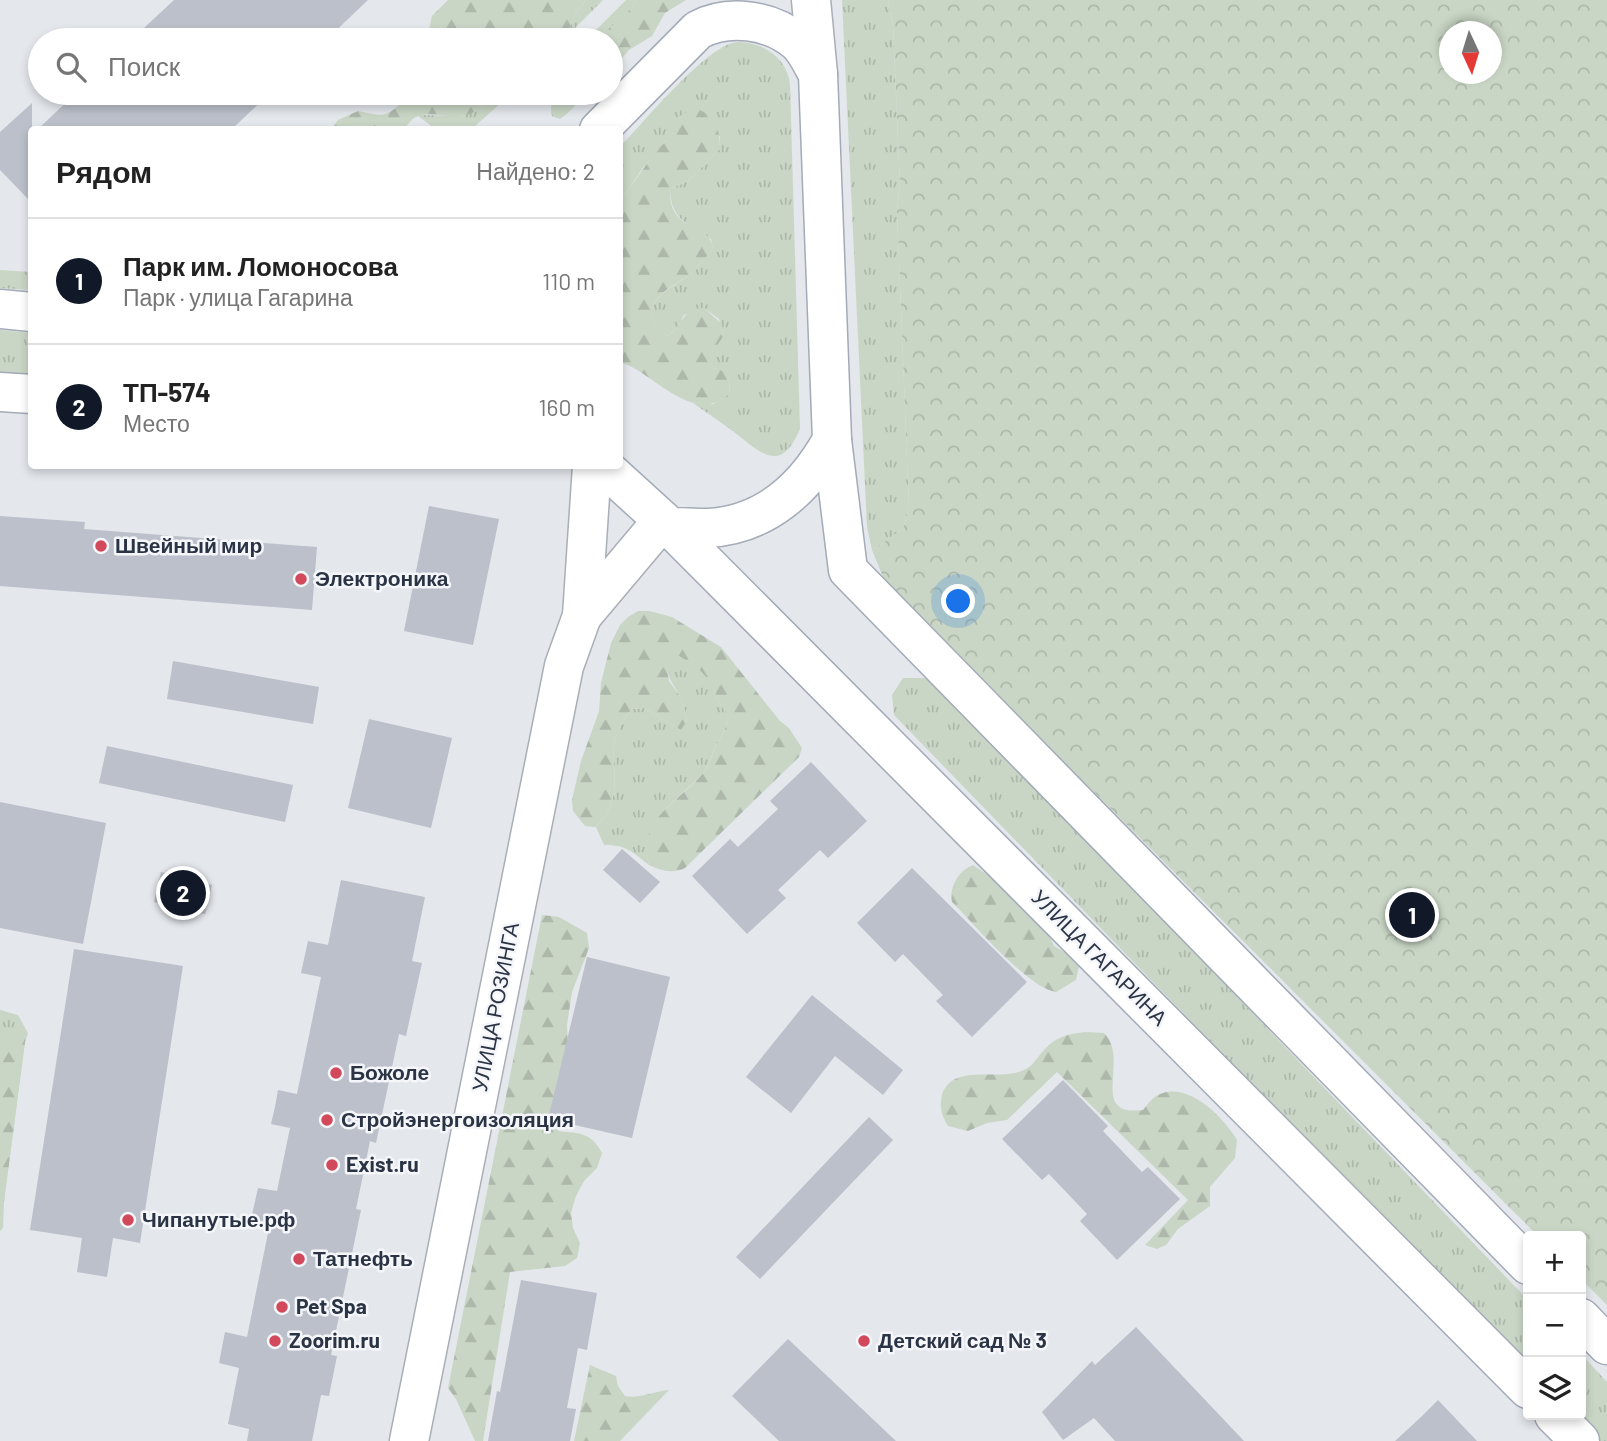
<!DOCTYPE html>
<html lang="ru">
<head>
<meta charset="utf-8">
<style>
	:root { --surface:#fff; --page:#f6f6f6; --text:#222; --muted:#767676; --line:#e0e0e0; --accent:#111827 }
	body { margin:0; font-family:Barlow,sans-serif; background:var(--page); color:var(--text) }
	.controls { position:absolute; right:21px; bottom:21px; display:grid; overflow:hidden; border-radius:7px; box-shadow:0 4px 10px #0003 }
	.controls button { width:63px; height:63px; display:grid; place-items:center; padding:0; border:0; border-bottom:2px solid var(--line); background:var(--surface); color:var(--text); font:35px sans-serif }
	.compass { position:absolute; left:1439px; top:21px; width:63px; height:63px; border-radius:50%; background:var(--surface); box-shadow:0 4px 10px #0003; rotate:176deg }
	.you { position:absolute; left:959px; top:602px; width:24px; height:24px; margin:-18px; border:5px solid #fff; border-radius:50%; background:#1a73e8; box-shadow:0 0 0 10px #1a73e833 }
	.badge { display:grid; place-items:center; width:46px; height:46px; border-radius:50%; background:var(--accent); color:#fff; font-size:23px; font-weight:700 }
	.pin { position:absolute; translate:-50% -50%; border:4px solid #fff; box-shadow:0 2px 7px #0006 }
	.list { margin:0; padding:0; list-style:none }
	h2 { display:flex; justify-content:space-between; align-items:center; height:91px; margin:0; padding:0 28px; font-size:30px }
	h2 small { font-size:23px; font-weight:400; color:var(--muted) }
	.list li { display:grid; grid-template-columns:46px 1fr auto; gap:21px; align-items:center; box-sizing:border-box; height:126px; padding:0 28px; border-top:2px solid var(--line) }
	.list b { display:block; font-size:26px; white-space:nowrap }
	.list p { margin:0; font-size:23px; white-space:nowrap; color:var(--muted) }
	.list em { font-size:23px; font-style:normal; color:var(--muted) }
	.icon { flex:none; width:38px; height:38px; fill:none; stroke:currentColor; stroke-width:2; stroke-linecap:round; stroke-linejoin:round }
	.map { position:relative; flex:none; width:1607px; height:1441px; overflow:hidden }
	.search { position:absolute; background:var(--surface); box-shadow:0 4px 10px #0003; left:28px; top:28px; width:595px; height:77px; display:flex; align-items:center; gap:18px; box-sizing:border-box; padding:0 24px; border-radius:38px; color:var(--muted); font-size:26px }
	.panel { position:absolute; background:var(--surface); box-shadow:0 4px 10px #0003; left:28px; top:126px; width:595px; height:343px; border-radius:7px }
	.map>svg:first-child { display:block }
	.grass { fill:url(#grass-tufts) }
	.forest { fill:url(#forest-firs) }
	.park { fill:url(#park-crowns); fill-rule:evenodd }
	.building { fill:#bbc0ca }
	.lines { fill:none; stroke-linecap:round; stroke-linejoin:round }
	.secondary-casing { stroke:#a9aeb7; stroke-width:41 }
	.primary-casing { stroke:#a3abb8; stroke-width:41 }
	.secondary { stroke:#fff; stroke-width:38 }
	.primary { stroke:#fff; stroke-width:38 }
	.poi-dot { fill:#d1495b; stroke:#f4f6f9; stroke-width:2.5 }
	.labels { text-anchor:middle; stroke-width:5; stroke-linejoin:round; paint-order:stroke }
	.poi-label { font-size:21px; font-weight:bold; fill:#2b3445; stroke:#f4f6f9; text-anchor:start }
	.street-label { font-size:21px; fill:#2b3445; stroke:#f4f6f9 }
</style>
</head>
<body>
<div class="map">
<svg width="1607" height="1441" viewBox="0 0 1607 1441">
	<defs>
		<pattern id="grass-tufts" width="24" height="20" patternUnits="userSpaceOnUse" patternTransform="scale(1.75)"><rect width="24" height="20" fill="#c9d6c5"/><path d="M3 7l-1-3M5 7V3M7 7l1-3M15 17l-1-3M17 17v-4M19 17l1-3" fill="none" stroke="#adb8ab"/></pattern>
		<pattern id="forest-firs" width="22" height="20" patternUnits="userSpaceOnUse" patternTransform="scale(1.75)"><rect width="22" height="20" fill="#c9d6c5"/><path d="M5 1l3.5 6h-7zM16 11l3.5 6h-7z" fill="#adb8ab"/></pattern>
		<pattern id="park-crowns" width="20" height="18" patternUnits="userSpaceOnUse" patternTransform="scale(1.75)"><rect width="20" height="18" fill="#c9d6c5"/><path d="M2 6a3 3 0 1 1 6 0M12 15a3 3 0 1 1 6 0" fill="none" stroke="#adb8ab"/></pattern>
	</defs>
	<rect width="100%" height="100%" fill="#e4e7ec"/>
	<g class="grass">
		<polygon points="586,0 603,0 564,39 576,13"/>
		<path d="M626,0h11c-11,18 -26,26 -41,40h-10z"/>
		<polygon points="842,0 888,0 893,26 900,184 897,211 909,508 903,529 872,550 867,527"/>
		<path d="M737,42c25,0 50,15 53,42l10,345c-18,42 -35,28 -62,6 -14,-11 -30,-21 -45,-32l20,1 17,-11 -1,-11 -5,-10 -11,-4 -5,-11 15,-20 -4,-18 -15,-11 -20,7 -7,12 -9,9c-7,-4 -12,-8 -15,-16 -7,-24 22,-33 36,-45 9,-8 16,-17 24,-25l-2,-11c-23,-16 -40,-18 -41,-50l18,-8 27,-27 5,-10v-8l-52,2 -26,31 -15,23 -7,7v-52c22,-23 88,-103 117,-105z"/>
		<polygon points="497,93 512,93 472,129 435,129 417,115 464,116 490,102"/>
		<polygon points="0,270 31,272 31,290 0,288"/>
		<polygon points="0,330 31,333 31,379 0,377"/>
		<path d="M675,653c14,8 31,19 38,34 5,11 5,17 14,25 1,16 -4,22 -12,35 -4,8 -5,18 -11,25 -26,30 -67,47 -55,93 -15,-12 -24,-21 -45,-20l-8,-18c5,-6 10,-11 13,-18 16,-38 -11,-62 23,-100l12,-1 37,22 6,-9c-2,-8 -3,-17 -6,-23 -8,-15 -15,-21 -15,-39z"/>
		<polygon points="903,678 931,678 1528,1300 1528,1369 894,715 892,695"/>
		<polygon points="0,1010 18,1015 28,1033 25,1042 4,1201 3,1228 0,1231"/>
		<polygon points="1581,1354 1607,1382 1607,1441 1598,1441 1581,1415"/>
	</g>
	<g class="forest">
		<polygon points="448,0 586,0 576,13 564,40 424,40 427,38 432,16"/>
		<path d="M637,0h49l-21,13 -13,23 -23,14 -18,21v-31h-15c15,-15 30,-22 41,-40z"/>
		<path d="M397,93h100c-3,6 -6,8 -12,11 -8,6 -15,12 -25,12 -21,2 -43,-11 -55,13h-74l7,-9 20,-9c22,4 26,9 44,-9z"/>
		<path d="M555,93h30c-8,10 -14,19 -25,26l-8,-3c-2,-9 -1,-16 3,-23z"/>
		<path d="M691,109c21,-1 32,23 28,41l-31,31 -18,8c-2,46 43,32 43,61 -8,8 -15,17 -24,25 -14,11 -43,21 -36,45 3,7 8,12 15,16 14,-11 15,-28 36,-28l18,16 1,13 -14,20 4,11 11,3 5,11 1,11c-37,35 -76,-21 -110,-31v-163l7,-7 28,-40 9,-9 13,-25z"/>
		<path d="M638,611h11l23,6 49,30 59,74 9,7 13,20 -3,9 -114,111c-12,6 -24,3 -36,-3 -13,-47 30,-62 55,-93 6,-7 7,-16 11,-25 8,-13 13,-19 12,-35 -9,-8 -9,-14 -14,-24 -7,-16 -24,-27 -38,-34l-9,6 3,21 13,18 5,22 -6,9 -37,-22 -12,1c-34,38 -7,63 -23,100 -3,7 -8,12 -13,18l-11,-1 -12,-15 -1,-11 9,-39 18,-50 2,-28 10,-40 9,-18 8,-8z"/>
		<path d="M973,865l18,12 57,56 6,13 14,8 11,12 -3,14 -20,12c-28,-4 -82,-68 -104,-90 -3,-15 7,-32 21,-37z"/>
		<path d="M542,915l17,2 28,16 2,15 -17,44 -5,33 2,54 -11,52c22,3 32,0 44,22l-5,15 -13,13 -8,15 -5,17 2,15 7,15 -3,15 -12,8 -55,6 -27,169h-8l-19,-42 -8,-11z"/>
		<path d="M1085,1032l19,1c27,26 -17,84 39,77 4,-5 9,-12 15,-15 30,-15 66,23 79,45l-2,18 -25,29v19l-32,23 -12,16 -9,4 -12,-4 43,-45 -131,-128 -50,48 -20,3 -19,8 -20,-5c-6,-10 -9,-19 -6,-31 10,-33 57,-13 82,-25 7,-3 10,-8 15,-14 13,-17 25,-22 46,-24z"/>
		<polygon points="15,1033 25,1042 4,1201 0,1203 0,1034"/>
		<path d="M590,1365l26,11 2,10 7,10c15,3 29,-5 44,-6l-49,51h-46z"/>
	</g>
	<path class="park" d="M888,0h719v1305l-26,-26v-43h-43l-642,-642 -13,-17 -11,-27 31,-21 6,-21 -12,-297 3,-27 -7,-158zM1450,32h42v42h-42z"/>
	<g class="building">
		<polygon points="174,0 368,0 326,40 131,40"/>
		<polygon points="76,93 270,93 231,130 37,130"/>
		<polygon points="32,103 32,203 0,170 0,132"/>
		<polygon points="429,506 499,519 473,645 404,631"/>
		<polygon points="0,516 85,522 84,529 317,547 312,610 0,586"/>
		<polygon points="173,661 319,687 313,724 167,699"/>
		<polygon points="369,719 452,738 431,828 348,808"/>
		<polygon points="107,746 293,785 285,822 99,783"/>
		<polygon points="811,762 867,821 828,858 820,850 778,890 786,898 747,934 692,876 730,839 738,847 778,809 770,801"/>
		<polygon points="0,802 106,823 83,944 0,928"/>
		<polygon points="622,849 660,882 640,903 603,870"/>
		<polygon points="912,868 1027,982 972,1037 936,1001 943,995 903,954 895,962 857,923"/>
		<polygon points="161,872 212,885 205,914 154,902"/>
		<polygon points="341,880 425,897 412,961 422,963 406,1036 399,1034 376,1143 370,1141 356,1209 361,1210 331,1355 337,1356 329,1396 321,1395 312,1441 247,1441 249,1429 228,1424 239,1368 219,1363 225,1332 247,1337 270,1223 251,1219 258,1188 277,1191 290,1128 271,1124 275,1107 278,1090 297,1094 321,977 301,973 308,941 328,945"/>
		<polygon points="74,949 183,966 140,1243 113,1238 107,1277 77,1272 82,1238 30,1230"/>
		<polygon points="587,957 670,977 632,1138 548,1119"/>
		<polygon points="812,995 903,1070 883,1095 835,1056 791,1113 746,1077"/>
		<polygon points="1063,1080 1108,1126 1103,1131 1142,1172 1148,1167 1180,1199 1117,1260 1080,1221 1087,1214 1049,1174 1042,1180 1002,1139"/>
		<polygon points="869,1117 893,1140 760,1279 736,1257"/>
		<polygon points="521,1280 597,1293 587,1350 578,1348 567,1408 576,1409 570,1441 488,1441 497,1391 500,1392"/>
		<polygon points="1136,1327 1244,1441 1115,1441 1094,1418 1063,1440 1042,1412 1092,1361 1095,1365"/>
		<polygon points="788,1339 896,1441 779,1441 732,1396"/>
		<polygon points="1438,1400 1477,1441 1395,1441 1420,1418"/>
	</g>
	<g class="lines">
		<defs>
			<g id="secondary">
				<polyline points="811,0 818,74"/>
				<polyline points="582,616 662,521"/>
				<polyline points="409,1441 564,666 582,616 592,466"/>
			</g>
			<g id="primary">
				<path d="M599,130l99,-100c30,-16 72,-11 99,12 9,8 15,22 21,32l14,366c-26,47 -66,85 -124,88 -13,0 -26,-1 -38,-1l-67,-61"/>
				<polyline points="0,309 32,312"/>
				<polyline points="0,392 32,394"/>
				<polyline points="832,440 848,570 1528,1265"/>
				<polyline points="670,527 1528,1389"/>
				<polyline points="1581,1318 1607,1345"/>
				<polyline points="1554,1415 1580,1441"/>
			</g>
		</defs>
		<use href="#secondary" class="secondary-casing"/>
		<use href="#primary" class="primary-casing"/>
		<use href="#secondary" class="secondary"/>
		<use href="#primary" class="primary"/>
	</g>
	<g class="poi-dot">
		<circle cx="101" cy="546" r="7"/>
		<circle cx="301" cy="579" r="7"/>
		<circle cx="336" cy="1073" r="7"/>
		<circle cx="327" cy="1120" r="7"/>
		<circle cx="332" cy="1165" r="7"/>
		<circle cx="128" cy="1220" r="7"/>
		<circle cx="299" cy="1259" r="7"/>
		<circle cx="282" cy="1307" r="7"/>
		<circle cx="275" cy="1341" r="7"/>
		<circle cx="864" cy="1341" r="7"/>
	</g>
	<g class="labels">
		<g class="poi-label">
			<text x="115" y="553">Швейный мир</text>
			<text x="315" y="586">Электроника</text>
			<text x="350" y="1080">Божоле</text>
			<text x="341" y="1127">Стройэнергоизоляция</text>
			<text x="346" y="1172">Exist.ru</text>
			<text x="142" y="1227">Чипанутые.рф</text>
			<text x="313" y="1266">Татнефть</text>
			<text x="296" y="1314">Pet Spa</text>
			<text x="289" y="1348">Zoorim.ru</text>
			<text x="878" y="1348">Детский сад № 3</text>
		</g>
		<g class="street-label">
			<text transform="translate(1099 958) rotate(45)" y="7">УЛИЦА ГАГАРИНА</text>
			<text transform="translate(496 1007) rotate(-79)" y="7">УЛИЦА РОЗИНГА</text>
		</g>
	</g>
</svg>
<div class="controls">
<button>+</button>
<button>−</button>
<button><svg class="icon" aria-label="layers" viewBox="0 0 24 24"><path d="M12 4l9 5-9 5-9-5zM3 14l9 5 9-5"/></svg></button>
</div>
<svg class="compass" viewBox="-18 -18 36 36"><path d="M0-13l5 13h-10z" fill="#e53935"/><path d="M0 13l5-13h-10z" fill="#767676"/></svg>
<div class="you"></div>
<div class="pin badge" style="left:1412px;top:915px">1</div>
<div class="pin badge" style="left:183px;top:893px">2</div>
<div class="search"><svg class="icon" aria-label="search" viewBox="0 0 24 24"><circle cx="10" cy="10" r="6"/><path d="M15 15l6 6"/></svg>Поиск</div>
<section class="panel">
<h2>Рядом<small>Найдено: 2</small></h2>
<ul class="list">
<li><span class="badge">1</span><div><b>Парк им. Ломоносова</b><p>Парк · улица Гагарина</p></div><em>110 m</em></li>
<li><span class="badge">2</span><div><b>ТП-574</b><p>Место</p></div><em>160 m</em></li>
</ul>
</section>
</div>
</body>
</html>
